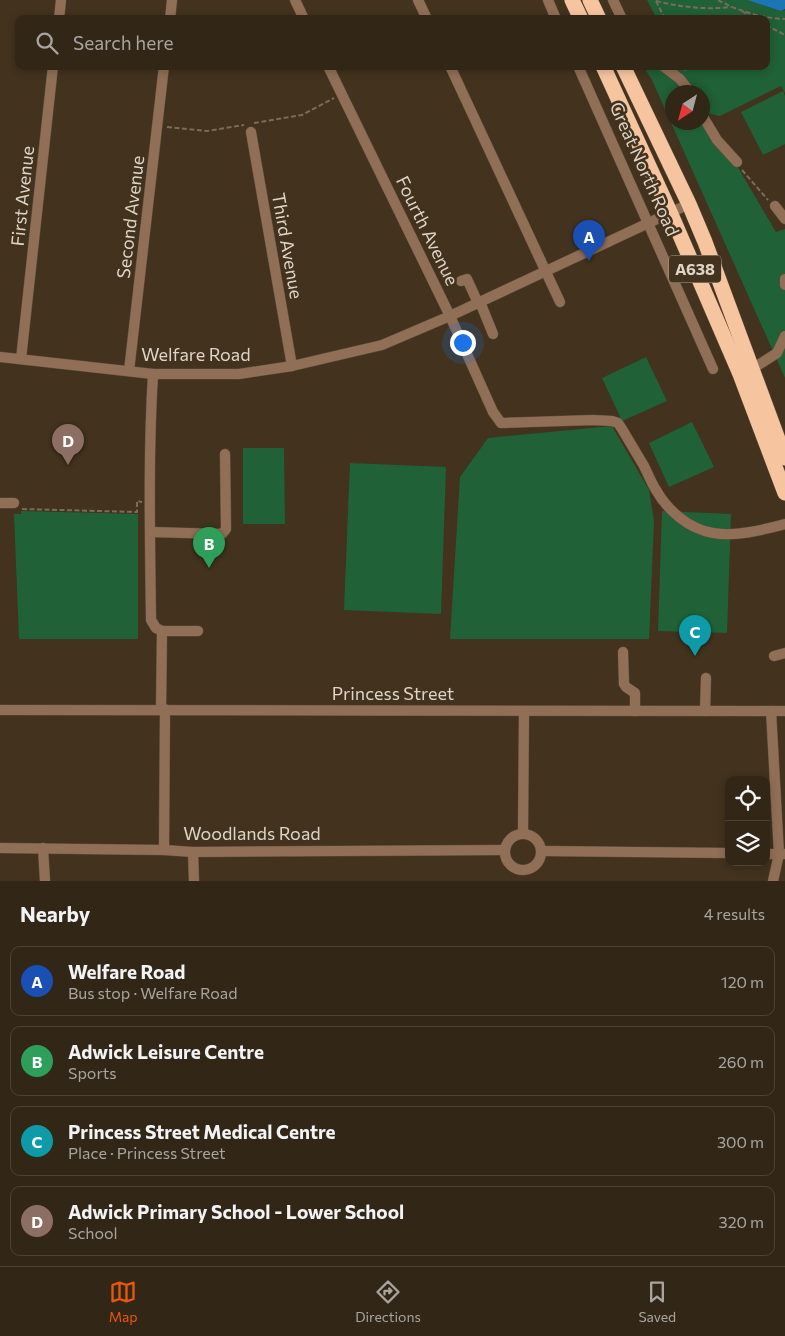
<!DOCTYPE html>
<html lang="en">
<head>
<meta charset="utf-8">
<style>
	:root { --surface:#322616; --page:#3d3223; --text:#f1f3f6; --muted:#a8a5a1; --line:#4d4335; --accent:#ea580c }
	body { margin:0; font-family:Commissioner,sans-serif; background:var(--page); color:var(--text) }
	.controls { position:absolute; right:15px; bottom:15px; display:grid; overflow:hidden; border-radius:10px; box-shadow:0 2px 8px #0003 }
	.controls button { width:45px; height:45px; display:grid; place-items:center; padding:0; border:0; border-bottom:1px solid var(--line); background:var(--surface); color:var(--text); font:25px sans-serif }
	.compass { position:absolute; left:665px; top:85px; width:45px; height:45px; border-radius:50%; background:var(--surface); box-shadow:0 2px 8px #0003; rotate:216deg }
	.you { position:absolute; left:462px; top:342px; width:18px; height:18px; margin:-12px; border:4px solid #fff; border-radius:50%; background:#1a73e8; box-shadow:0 0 0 8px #1a73e833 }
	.badge { display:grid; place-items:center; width:32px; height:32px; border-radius:50%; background:var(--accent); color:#fff; font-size:16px; font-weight:700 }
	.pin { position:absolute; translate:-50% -41px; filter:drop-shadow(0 1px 2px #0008) }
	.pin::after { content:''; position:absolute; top:26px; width:18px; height:15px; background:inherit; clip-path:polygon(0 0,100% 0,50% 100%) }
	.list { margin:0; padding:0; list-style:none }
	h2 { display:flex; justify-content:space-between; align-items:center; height:65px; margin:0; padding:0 20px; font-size:21px }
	h2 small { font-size:16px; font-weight:400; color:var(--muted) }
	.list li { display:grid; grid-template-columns:32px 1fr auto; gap:15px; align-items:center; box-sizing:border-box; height:70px; margin:0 10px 10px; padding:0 10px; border:1px solid var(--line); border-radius:10px }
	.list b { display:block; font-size:19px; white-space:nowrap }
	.list p { margin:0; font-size:16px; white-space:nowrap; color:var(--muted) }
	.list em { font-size:16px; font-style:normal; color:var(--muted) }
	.icon { flex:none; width:28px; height:28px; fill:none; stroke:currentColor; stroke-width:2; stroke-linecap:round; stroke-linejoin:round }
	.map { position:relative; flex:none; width:785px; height:881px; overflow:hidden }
	.search { position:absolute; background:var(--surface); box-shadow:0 2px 8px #0003; left:15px; right:15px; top:15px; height:55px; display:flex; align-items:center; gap:12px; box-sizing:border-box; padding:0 18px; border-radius:10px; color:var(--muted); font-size:19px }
	.sheet { height:385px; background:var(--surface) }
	nav { display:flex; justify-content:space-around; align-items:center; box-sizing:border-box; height:70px; border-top:1px solid var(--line); background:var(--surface); font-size:14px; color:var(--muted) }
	nav a { display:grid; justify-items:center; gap:2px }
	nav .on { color:var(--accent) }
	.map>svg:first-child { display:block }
	.green { fill:#206137 }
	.water { fill:#1e75b5 }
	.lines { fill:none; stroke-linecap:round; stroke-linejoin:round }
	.minor-casing { stroke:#5e4f3d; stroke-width:11 }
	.highway-casing { stroke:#5e4f3d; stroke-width:16 }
	.path { stroke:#7a6c5b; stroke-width:2; stroke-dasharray:5 2.5; stroke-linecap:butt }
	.minor { stroke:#916e56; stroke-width:10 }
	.highway { stroke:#f7c4a0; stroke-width:15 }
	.labels { text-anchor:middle; stroke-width:5; stroke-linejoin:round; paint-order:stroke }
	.shield { fill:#42321e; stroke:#afa395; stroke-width:1 }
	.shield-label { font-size:16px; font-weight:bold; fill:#ded4c8 }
	.street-label { font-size:18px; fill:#ded4c8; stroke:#42321e }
</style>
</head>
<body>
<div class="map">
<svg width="785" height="881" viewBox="0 0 785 881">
	<rect width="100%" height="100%" fill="#42321e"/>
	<g class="green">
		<polygon points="647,0 717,0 721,2 721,0 747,0 781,11 785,10 785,93 781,86 720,116 703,112 702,92 672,92 672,122 702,123 730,154 776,232 785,229 785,378 652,80 643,66 766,66 766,19 657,19"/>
		<polygon points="783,91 785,96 785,144 763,155 741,112"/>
		<polygon points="646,357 667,401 622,421 602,378"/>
		<polygon points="692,422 714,467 669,487 649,443"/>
		<polygon points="612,426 649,490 654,521 649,639 450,639 460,477 488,438"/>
		<polygon points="243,448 284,448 285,524 243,524"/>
		<polygon points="350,463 446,467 441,614 344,610"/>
		<polygon points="21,511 138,514 138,639 19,639 14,514 21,514"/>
		<polygon points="662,511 731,514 727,633 658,631"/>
	</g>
	<polygon class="water" points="747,0 785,0 785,9 781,11"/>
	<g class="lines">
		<defs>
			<g id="minor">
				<polyline points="295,0 304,19"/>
				<polyline points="418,0 427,19"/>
				<polyline points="548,0 556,19"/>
				<polyline points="613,0 622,19"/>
				<polyline points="59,19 61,0"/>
				<polyline points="170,19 172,0"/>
				<path d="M328,66l122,250 43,96 8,11 92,-3 19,1 6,2 4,6c7,12 15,25 22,37 4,8 7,16 12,24 12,21 33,39 57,43 22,4 50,-3 72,-9"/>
				<polyline points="450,66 560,302"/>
				<polyline points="578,66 713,369"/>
				<polyline points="663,66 680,79 690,92"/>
				<polyline points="702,115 717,140 737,162"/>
				<polyline points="251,132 292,366"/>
				<polyline points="775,206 785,219"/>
				<polyline points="785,279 785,285"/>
				<polyline points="461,281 467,279 478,303"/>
				<polyline points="480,302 493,334"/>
				<polyline points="0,357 153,374 239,374 292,366 382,345 450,316 689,204"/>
				<polyline points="21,359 53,66"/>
				<polyline points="752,369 777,353 785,336"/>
				<polyline points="129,371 164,66"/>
				<path d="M153,374c-5,82 -3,164 -2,246l5,8 6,3 -1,78"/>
				<polyline points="0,503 14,503"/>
				<polyline points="151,532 222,534 226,529 225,454"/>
				<polyline points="162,631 198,631"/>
				<polyline points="623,652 624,684 626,687 635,693 635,711"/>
				<polyline points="774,656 785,653"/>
				<polyline points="0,710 785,711"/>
				<polyline points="705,711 706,678"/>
				<polyline points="771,711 779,854 773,881"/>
				<polyline points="523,833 524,711"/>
				<circle cx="523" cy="852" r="18"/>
				<polyline points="0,848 164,850 193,852 505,850"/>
				<polyline points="43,848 45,881"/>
				<polyline points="164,850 165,709"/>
				<polyline points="542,851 729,853"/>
				<polyline points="193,852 194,881"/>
				<polyline points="766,854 784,854"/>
			</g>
			<g id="highway">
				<polyline points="572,0 581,19"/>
				<polyline points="590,0 599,19"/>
				<polyline points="603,66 670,212 740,374 785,493"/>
				<polyline points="623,66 689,204 705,242 785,458"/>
			</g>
		</defs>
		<use href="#minor" class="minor-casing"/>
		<use href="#highway" class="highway-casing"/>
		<g class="path">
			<path d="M718,0c20,11 44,18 67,19"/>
			<path d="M656,1c25,6 49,9 75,6"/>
			<polyline points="656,1 665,19"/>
			<polyline points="742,11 754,19"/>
			<polyline points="766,25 785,35"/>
			<polyline points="684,66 686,72"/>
			<polyline points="254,123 302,115 334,98"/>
			<polyline points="167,127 207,131 244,125"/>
			<polyline points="742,170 768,200"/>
			<polyline points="22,509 137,512 137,501 142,502"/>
		</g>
		<use href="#minor" class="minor"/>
		<use href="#highway" class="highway"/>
	</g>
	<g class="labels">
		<rect class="shield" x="669" y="255.5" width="52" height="27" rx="4"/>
		<g class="shield-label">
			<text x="695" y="275">A638</text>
		</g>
		<g class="street-label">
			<text transform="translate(644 169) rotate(66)" y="6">Great North Road</text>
			<text transform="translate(23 196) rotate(-84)" y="6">First Avenue</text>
			<text transform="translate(131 217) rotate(-83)" y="6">Second Avenue</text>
			<text transform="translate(427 231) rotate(64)" y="6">Fourth Avenue</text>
			<text transform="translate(287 246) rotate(80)" y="6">Third Avenue</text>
			<text x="196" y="361">Welfare Road</text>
			<text x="393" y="700">Princess Street</text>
			<text x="252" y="840">Woodlands Road</text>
		</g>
	</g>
</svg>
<div class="controls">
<button><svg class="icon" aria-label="locate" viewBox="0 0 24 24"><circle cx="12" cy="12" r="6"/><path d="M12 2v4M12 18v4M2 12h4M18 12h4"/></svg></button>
<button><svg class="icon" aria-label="layers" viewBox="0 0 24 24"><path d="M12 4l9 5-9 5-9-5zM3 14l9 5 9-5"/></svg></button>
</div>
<svg class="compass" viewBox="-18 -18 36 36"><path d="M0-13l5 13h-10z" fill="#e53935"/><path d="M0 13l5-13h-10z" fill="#a8a5a1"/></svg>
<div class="you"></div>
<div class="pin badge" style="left:589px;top:261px;background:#1a4fb4">A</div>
<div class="pin badge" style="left:209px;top:568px;background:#2e9e5b">B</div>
<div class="pin badge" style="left:695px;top:656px;background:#0f9aa8">C</div>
<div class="pin badge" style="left:68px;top:465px;background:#8d6e63">D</div>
<div class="search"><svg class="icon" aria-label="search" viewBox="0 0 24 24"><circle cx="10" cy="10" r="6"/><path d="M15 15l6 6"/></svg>Search here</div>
</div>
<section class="sheet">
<h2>Nearby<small>4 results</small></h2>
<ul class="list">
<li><span class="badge" style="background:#1a4fb4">A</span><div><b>Welfare Road</b><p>Bus stop · Welfare Road</p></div><em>120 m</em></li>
<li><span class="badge" style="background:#2e9e5b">B</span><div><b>Adwick Leisure Centre</b><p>Sports</p></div><em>260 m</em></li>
<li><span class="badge" style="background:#0f9aa8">C</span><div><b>Princess Street Medical Centre</b><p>Place · Princess Street</p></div><em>300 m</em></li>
<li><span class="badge" style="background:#8d6e63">D</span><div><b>Adwick Primary School - Lower School</b><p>School</p></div><em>320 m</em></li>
</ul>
</section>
<nav>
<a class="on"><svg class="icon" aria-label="map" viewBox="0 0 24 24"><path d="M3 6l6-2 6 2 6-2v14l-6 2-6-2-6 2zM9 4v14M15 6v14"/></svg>Map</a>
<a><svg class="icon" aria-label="directions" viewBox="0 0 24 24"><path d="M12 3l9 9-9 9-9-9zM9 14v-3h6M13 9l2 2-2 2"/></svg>Directions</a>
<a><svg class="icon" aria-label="saved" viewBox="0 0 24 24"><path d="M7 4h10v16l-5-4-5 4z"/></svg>Saved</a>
</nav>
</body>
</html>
